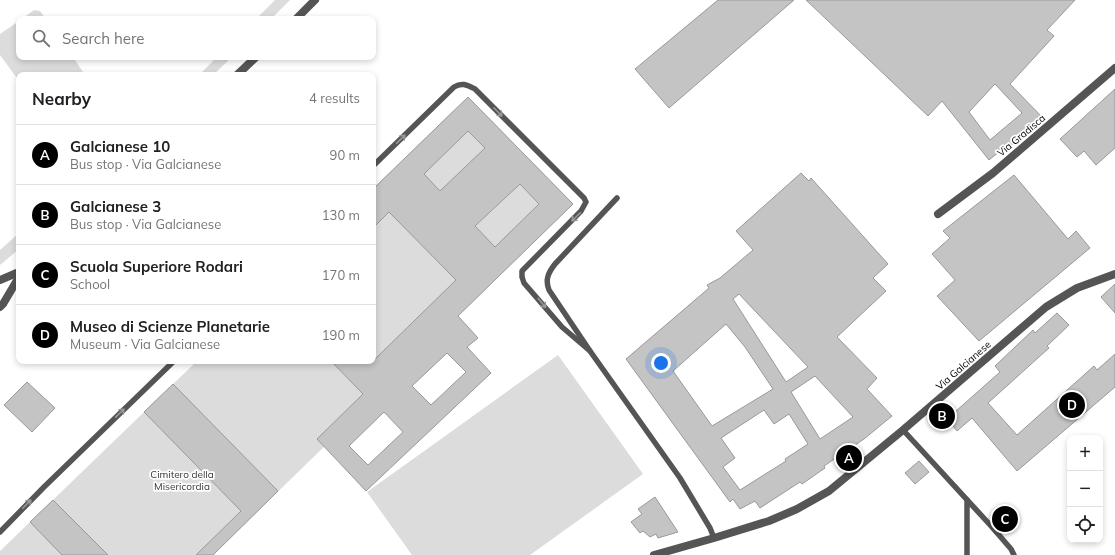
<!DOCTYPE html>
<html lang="en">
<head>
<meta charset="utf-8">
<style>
	:root { --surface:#fff; --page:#f2f2f2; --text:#202124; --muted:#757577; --line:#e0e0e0; --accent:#000 }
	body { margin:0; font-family:Mulish,sans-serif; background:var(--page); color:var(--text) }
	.controls { position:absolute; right:12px; bottom:12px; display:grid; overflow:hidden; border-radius:8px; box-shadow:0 2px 6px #0003 }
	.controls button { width:36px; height:36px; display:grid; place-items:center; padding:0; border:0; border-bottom:1px solid var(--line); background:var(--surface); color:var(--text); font:20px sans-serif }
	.you { position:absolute; left:661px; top:363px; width:14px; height:14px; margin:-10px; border:3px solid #fff; border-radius:50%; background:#1a73e8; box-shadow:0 0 0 6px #1a73e833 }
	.badge { display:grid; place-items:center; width:26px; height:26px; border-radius:50%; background:var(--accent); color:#fff; font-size:13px; font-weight:700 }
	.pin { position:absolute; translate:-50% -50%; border:2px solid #fff; box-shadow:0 1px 4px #0006 }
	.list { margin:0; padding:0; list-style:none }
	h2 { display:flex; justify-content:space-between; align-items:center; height:52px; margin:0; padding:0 16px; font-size:17px }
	h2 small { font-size:13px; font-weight:400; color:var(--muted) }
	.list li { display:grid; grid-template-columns:26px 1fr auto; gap:12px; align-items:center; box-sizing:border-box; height:60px; padding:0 16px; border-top:1px solid var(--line) }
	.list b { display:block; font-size:15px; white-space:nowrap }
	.list p { margin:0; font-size:13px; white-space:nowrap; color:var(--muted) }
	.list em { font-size:13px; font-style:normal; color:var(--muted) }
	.icon { flex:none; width:22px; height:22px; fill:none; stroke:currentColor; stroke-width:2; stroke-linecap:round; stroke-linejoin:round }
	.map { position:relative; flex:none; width:1115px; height:555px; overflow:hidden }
	.search { position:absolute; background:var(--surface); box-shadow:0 2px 6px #0003; left:16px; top:16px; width:360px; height:44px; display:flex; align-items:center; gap:10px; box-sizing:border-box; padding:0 14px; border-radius:8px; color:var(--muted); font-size:15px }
	.panel { position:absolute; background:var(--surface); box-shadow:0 2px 6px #0003; left:16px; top:72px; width:360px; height:292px; border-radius:8px }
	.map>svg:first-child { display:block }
	.green { fill:#dcdcdc }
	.building { fill:#c4c4c4; stroke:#999; fill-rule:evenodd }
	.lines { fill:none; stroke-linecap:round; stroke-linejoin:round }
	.service { stroke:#555; stroke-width:5.5 }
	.minor { stroke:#555; stroke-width:8 }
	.tertiary { stroke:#555; stroke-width:8 }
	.oneway { stroke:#999 }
	.labels { text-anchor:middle; stroke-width:3.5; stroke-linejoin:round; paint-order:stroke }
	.street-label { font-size:10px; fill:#000; stroke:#fff }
	.park-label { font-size:10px; fill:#333; stroke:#fff }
</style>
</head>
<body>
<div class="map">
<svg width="1115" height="555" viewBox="0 0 1115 555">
	<rect width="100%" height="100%" fill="#fff"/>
	<g class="green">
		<polygon points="275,0 290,0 271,19 256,19"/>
		<polygon points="34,10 40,11 46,19 22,19"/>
		<polygon points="19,21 19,57 73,57 85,75 19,75 19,81 0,55 0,34"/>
		<polygon points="217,57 232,57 213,75 199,75"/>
		<polygon points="468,97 573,204 213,555 0,555 0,551 197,361 373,361 373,189"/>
		<polygon points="19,233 19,249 0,265 0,250"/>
		<polygon points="558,355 643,474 530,555 412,555 367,492"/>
	</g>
	<g class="building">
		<polygon points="718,0 794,0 669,108 635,69"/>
		<path d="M806,0h269l-28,30 7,6 -44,48 33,34 -20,15 2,3 -13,9 -2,-2 -21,17 -47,-59 -14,15zM995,84l27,29 -32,27 -21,-28z"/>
		<polygon points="1115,89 1115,148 1096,165 1084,151 1077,157 1060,139"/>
		<path d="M468,97l105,107 -115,112 20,22 -11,9 24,26 -125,118 -49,-52 46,-45 -32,-33h42l83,-81 -67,-68 -16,16v-39zM468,131l17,17 -45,43 -16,-17zM520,184l19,20 -44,43 -20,-21zM447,353l19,19 -35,33 -19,-19zM384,412l19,20 -35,33 -19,-19z"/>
		<path d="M801,173l8,8 2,-3 77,86 -15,14 13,13 -49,46 40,41 -10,11 25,27 -28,23 -40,27 1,2 -23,16 -2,-2 -40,26 -5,-7 -15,8 -7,-10 -3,3 -104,-143 83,-71 -2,-3 13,-7 33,-28 -17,-19zM739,294l69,73 -22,15 -53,-83zM726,324l19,23 28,42 -61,37 -39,-55zM815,376l38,41 -33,22 -29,-47zM764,410l10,14 15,-10 19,30 -23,15 1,2 -46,29 -17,-23 12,-9 -14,-20z"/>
		<polygon points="1014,175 1068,239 1076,231 1090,248 979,341 937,296 955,280 932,254 950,238 943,231"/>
		<polygon points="1115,284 1115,313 1101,297"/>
		<polygon points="1057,313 1069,325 1047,346 1049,348 988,403 1017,435 1094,366 1097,370 1115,354 1115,387 1017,471 972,418 957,431 947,419 1000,372 995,366 1033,330 1035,333"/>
		<polygon points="27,382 55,408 32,432 4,405"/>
		<polygon points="173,384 278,491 213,555 196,555 241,511 144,412"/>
		<polygon points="919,461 929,472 915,484 905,473"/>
		<polygon points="655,497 678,532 658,538 656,534 650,537 643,531 640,533 631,522 642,514 638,509"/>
		<polygon points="53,500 108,555 62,555 30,522"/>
	</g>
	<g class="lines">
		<g class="service">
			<path d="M373,166l81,-79c8,-5 13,-2 21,2l109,109 2,4 -5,9 -59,60v6l2,6 38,44 28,24"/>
			<path d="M617,198l-62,66c-7,9 -10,16 -6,26l41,61 90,127 30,50 4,10"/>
			<polyline points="903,430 992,527 1011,549 1014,555"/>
			<polyline points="967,500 967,555"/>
			<polyline points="0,532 44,487 174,361"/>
		</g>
		<g class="minor">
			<polyline points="938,214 993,173 1115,68"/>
			<polyline points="654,555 714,538 769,521 797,509 829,491 903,430 1046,307 1077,288 1115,274"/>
		</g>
		<g class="tertiary">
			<polyline points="296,19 315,0"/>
			<polyline points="237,75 256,57"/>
			<polyline points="0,280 19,272"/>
			<polyline points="0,307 3,304 19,277"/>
		</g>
	</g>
	<defs><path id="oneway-shaft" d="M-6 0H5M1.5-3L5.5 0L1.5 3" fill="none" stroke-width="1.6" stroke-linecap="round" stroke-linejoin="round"/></defs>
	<g class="oneway">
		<use href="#oneway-shaft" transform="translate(498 112) rotate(45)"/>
		<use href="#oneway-shaft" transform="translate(401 139) rotate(-44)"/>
		<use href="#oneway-shaft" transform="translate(576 217) rotate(135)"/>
		<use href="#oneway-shaft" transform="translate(542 303) rotate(50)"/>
		<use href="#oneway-shaft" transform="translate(120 413) rotate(-44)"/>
		<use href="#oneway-shaft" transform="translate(27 504) rotate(-46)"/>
	</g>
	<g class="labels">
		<g class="street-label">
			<text transform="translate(1021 135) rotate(-40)" y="4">Via Gradisca</text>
			<text transform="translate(963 365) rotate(-41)" y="4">Via Galcianese</text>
		</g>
		<g class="park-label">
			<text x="182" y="478">Cimitero della<tspan x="182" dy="12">Misericordia</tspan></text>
		</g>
	</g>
</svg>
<div class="controls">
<button>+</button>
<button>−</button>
<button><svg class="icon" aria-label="locate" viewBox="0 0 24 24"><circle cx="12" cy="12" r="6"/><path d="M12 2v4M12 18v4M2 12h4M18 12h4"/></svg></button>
</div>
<div class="you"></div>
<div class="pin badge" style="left:849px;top:458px">A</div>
<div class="pin badge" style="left:942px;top:416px">B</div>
<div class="pin badge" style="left:1005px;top:519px">C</div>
<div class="pin badge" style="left:1072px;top:405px">D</div>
<div class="search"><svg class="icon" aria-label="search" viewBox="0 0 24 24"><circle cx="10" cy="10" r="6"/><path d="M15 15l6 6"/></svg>Search here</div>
<section class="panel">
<h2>Nearby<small>4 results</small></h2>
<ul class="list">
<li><span class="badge">A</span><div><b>Galcianese 10</b><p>Bus stop · Via Galcianese</p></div><em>90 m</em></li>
<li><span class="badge">B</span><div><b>Galcianese 3</b><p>Bus stop · Via Galcianese</p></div><em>130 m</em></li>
<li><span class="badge">C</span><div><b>Scuola Superiore Rodari</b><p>School</p></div><em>170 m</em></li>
<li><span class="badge">D</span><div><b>Museo di Scienze Planetarie</b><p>Museum · Via Galcianese</p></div><em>190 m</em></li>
</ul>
</section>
</div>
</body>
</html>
